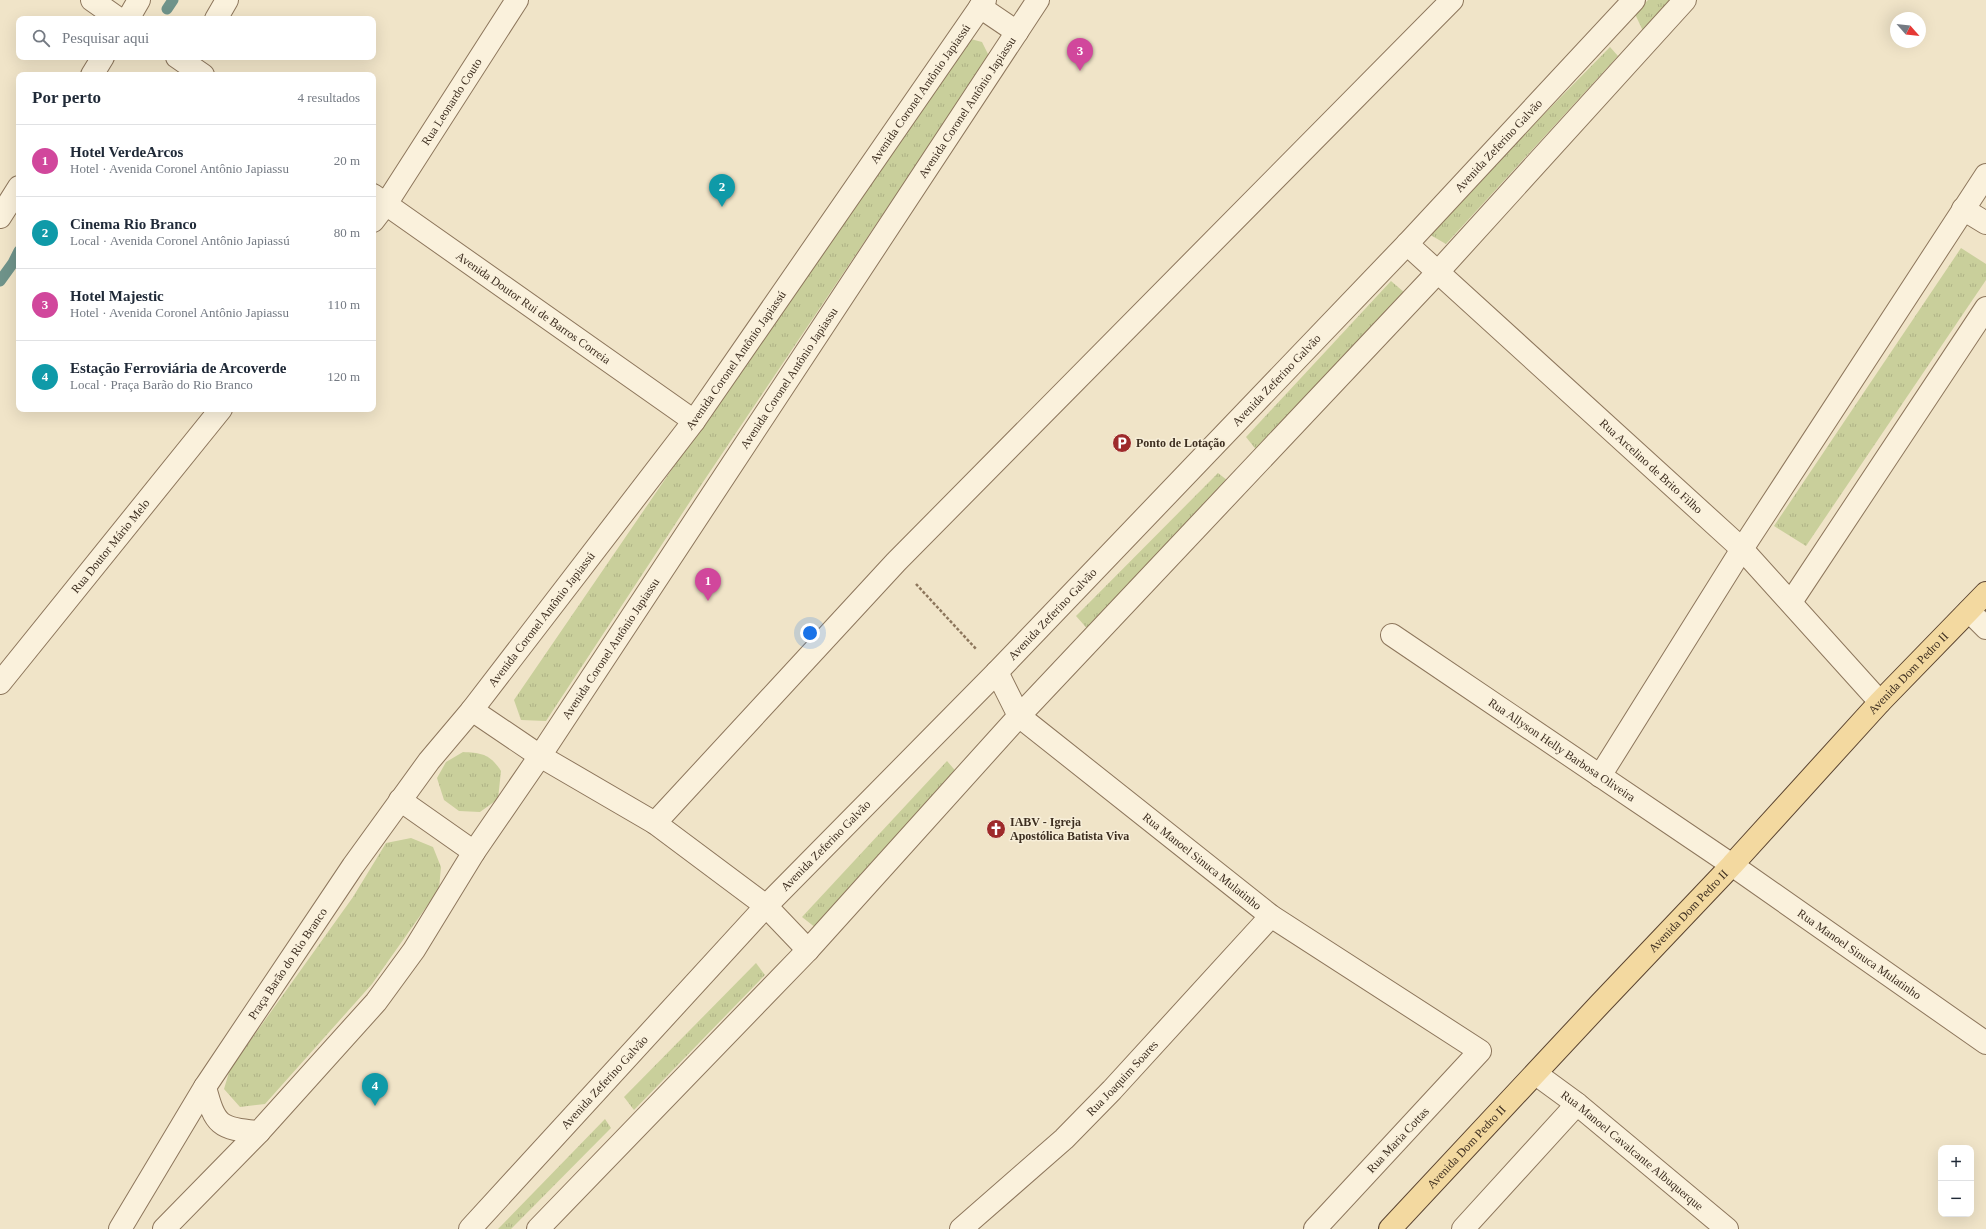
<!DOCTYPE html>
<html lang="pt">
<head>
<meta charset="utf-8">
<style>
	:root { --surface:#fff; --page:#f6f6f7; --text:#1f2937; --muted:#747a83; --line:#e0e1e3; --accent:#9e2a2b }
	body { margin:0; font-family:Georgia,serif; background:var(--page); color:var(--text) }
	.controls { position:absolute; right:12px; bottom:12px; display:grid; overflow:hidden; border-radius:8px; box-shadow:0 4px 16px #0002 }
	.controls button { width:36px; height:36px; display:grid; place-items:center; padding:0; border:0; border-bottom:1px solid var(--line); background:var(--surface); color:var(--text); font:20px sans-serif }
	.compass { position:absolute; left:1890px; top:12px; width:36px; height:36px; border-radius:50%; background:var(--surface); box-shadow:0 4px 16px #0002; rotate:117deg }
	.you { position:absolute; left:810px; top:633px; width:14px; height:14px; margin:-10px; border:3px solid #fff; border-radius:50%; background:#1a73e8; box-shadow:0 0 0 6px #1a73e833 }
	.badge { display:grid; place-items:center; width:26px; height:26px; border-radius:50%; background:var(--accent); color:#fff; font-size:13px; font-weight:700 }
	.pin { position:absolute; translate:-50% -33px; filter:drop-shadow(0 1px 2px #0008) }
	.pin::after { content:''; position:absolute; top:21px; width:14px; height:12px; background:inherit; clip-path:polygon(0 0,100% 0,50% 100%) }
	.list { margin:0; padding:0; list-style:none }
	h2 { display:flex; justify-content:space-between; align-items:center; height:52px; margin:0; padding:0 16px; font-size:17px }
	h2 small { font-size:13px; font-weight:400; color:var(--muted) }
	.list li { display:grid; grid-template-columns:26px 1fr auto; gap:12px; align-items:center; box-sizing:border-box; height:72px; padding:0 16px; border-top:1px solid var(--line) }
	.list b { display:block; font-size:15px; white-space:nowrap }
	.list p { margin:0; font-size:13px; white-space:nowrap; color:var(--muted) }
	.list em { font-size:13px; font-style:normal; color:var(--muted) }
	.icon { flex:none; width:22px; height:22px; fill:none; stroke:currentColor; stroke-width:2; stroke-linecap:round; stroke-linejoin:round }
	.map { position:relative; flex:none; width:1986px; height:1229px; overflow:hidden }
	.search { position:absolute; background:var(--surface); box-shadow:0 4px 16px #0002; left:16px; top:16px; width:360px; height:44px; display:flex; align-items:center; gap:10px; box-sizing:border-box; padding:0 14px; border-radius:8px; color:var(--muted); font-size:15px }
	.panel { position:absolute; background:var(--surface); box-shadow:0 4px 16px #0002; left:16px; top:72px; width:360px; height:340px; border-radius:8px }
	.map>svg:first-child { display:block }
	.park { fill:url(#park-tufts) }
	.lines { fill:none; stroke-linecap:round; stroke-linejoin:round }
	.stream { stroke:#6f938a; stroke-width:11 }
	.minor-casing { stroke:#8d765c; stroke-width:24 }
	.major-casing { stroke:#5b4430; stroke-width:24 }
	.path { stroke:#8d765c; stroke-width:2.5; stroke-dasharray:3 2; stroke-linecap:butt }
	.minor { stroke:#faf1dc; stroke-width:22 }
	.major { stroke:#f3d9a0; stroke-width:22 }
	.labels { text-anchor:middle; stroke-width:3; stroke-linejoin:round; paint-order:stroke }
	.street-label { font-size:12px; fill:#3d2e20; stroke:#f7eed8 }
	.poi-label { font-size:12px; font-weight:bold; fill:#3d2e20; stroke:#f7eed8; text-anchor:start }
</style>
</head>
<body>
<div class="map">
<svg width="1986" height="1229" viewBox="0 0 1986 1229">
	<defs>
		<pattern id="park-tufts" width="24" height="20" patternUnits="userSpaceOnUse"><rect width="24" height="20" fill="#c9cf9b"/><path d="M3 7l-1-3M5 7V3M7 7l1-3M15 17l-1-3M17 17v-4M19 17l1-3" fill="none" stroke="#aeb285"/></pattern>
	</defs>
	<rect width="100%" height="100%" fill="#f0e4c8"/>
	<g class="park">
		<polygon points="1648,0 1671,0 1643,31 1635,14"/>
		<polygon points="967,38 982,42 989,56 695,494 546,721 521,720 514,700 681,456 788,296"/>
		<polygon points="1610,47 1618,56 1446,244 1427,233"/>
		<polygon points="1961,248 1986,264 1986,280 1806,546 1774,526"/>
		<polygon points="1391,281 1405,293 1258,452 1246,437"/>
		<polygon points="1218,473 1232,484 1091,633 1076,616"/>
		<path d="M463,752c19,1 27,2 38,19l-3,28 -18,13 -21,-1 -15,-11 -7,-22 9,-16z"/>
		<polygon points="947,761 959,775 816,928 802,917"/>
		<polygon points="411,838 433,847 441,867 439,889 372,984 265,1104 240,1107 224,1089 230,1069 353,897 386,843"/>
		<polygon points="756,963 765,975 634,1110 624,1097"/>
		<polygon points="605,1119 611,1128 511,1229 498,1229"/>
	</g>
	<g class="lines">
		<g class="stream">
			<polyline points="167,9 173,0"/>
			<polyline points="0,281 13,263 19,251"/>
		</g>
		<defs>
			<g id="minor">
				<polyline points="92,0 119,19"/>
				<polyline points="980,7 1017,32"/>
				<polyline points="128,19 139,0"/>
				<polyline points="216,19 227,0"/>
				<polyline points="177,57 203,75"/>
				<polyline points="92,75 103,57"/>
				<path id="s1" d="M373,195l321,226"/>
				<polyline points="1963,209 1986,223"/>
				<polyline points="0,217 19,187"/>
				<path id="s2" d="M373,221l13,-17 131,-204"/>
				<path id="s3" d="M1407,244l335,305 138,153"/>
				<polyline points="1791,602 1986,308"/>
				<polyline points="1969,611 1986,628"/>
				<path id="s4" d="M1392,635l340,230 254,178"/>
				<path id="s5" d="M997,672l22,44 252,200 209,135 -165,178"/>
				<path id="s6" d="M0,683l221,-274"/>
				<polyline points="472,710 540,756 655,823 766,906 808,950"/>
				<polyline points="1600,776 1742,549 1986,175"/>
				<polyline points="400,800 474,852"/>
				<polyline points="655,823 896,562 1452,0"/>
				<path id="s7" d="M1536,1074l41,30 150,125"/>
				<path d="M205,1087c10,38 14,42 54,45"/>
				<path id="s8" d="M120,1229l85,-142 148,-221 76,-105 43,-51 222,-289 291,-421"/>
				<path id="s9" d="M164,1229l95,-97 117,-130 38,-52 60,-98 66,-96 498,-756"/>
				<path id="s10" d="M470,1229l296,-323 231,-234 410,-428 227,-244"/>
				<polyline points="538,1229 808,950 1019,716 1437,273 1685,0"/>
				<path id="s11" d="M961,1229l103,-90 48,-49 159,-174"/>
				<polyline points="1463,1229 1577,1104"/>
			</g>
			<g id="major">
				<path id="s12" d="M1390,1229l209,-224 133,-140 148,-163 106,-109"/>
			</g>
		</defs>
		<use href="#minor" class="minor-casing"/>
		<use href="#major" class="major-casing"/>
		<polyline class="path" points="916,584 977,650"/>
		<use href="#minor" class="minor"/>
		<use href="#major" class="major"/>
	</g>
	<defs>
		<symbol id="parking-disc" viewBox="-11 -11 22 22"><circle r="9.5" fill="#9e2a2b" stroke="#f7eed8"/><path d="M-3.5-5.5H1a3.5 3.5 0 0 1 0 7H-1V5.5H-3.5ZM-1-3.4V-.6H.8a1.4 1.4 0 0 0 0-2.8Z" fill="#fff"/></symbol>
		<symbol id="church-disc" viewBox="-11 -11 22 22"><circle r="9.5" fill="#9e2a2b" stroke="#f7eed8"/><path d="M-1.2-6h2.4v3.5h3.3v2.4h-3.3V6h-2.4V-.1h-3.3v-2.4h3.3Z" fill="#fff"/></symbol>
	</defs>
	<g fill-rule="evenodd">
		<use href="#parking-disc" x="1111" y="432" width="22" height="22"/>
		<use href="#church-disc" x="985" y="818" width="22" height="22"/>
	</g>
	<g class="labels">
		<g class="street-label">
			<text dy="4" stroke="none"><textPath href="#s8" startOffset="1390">Avenida Coronel Antônio Japiassú</textPath></text>
			<text dy="4" stroke="none"><textPath href="#s2" startOffset="143">Rua Leonardo Couto</textPath></text>
			<text dy="4" stroke="none"><textPath href="#s9" startOffset="1383">Avenida Coronel Antônio Japiassu</textPath></text>
			<text dy="4" stroke="none"><textPath href="#s10" startOffset="1494">Avenida Zeferino Galvão</textPath></text>
			<text dy="4" stroke="none"><textPath href="#s1" startOffset="196">Avenida Doutor Rui de Barros Correia</textPath></text>
			<text dy="4" stroke="none"><textPath href="#s8" startOffset="1066">Avenida Coronel Antônio Japiassú</textPath></text>
			<text dy="4" stroke="none"><textPath href="#s9" startOffset="1059">Avenida Coronel Antônio Japiassu</textPath></text>
			<text dy="4" stroke="none"><textPath href="#s10" startOffset="1171">Avenida Zeferino Galvão</textPath></text>
			<text dy="4" stroke="none"><textPath href="#s3" startOffset="330">Rua Arcelino de Brito Filho</textPath></text>
			<text dy="4" stroke="none"><textPath href="#s6" startOffset="176">Rua Doutor Mário Melo</textPath></text>
			<text dy="4" stroke="none"><textPath href="#s10" startOffset="847">Avenida Zeferino Galvão</textPath></text>
			<text dy="4" stroke="none"><textPath href="#s8" startOffset="742">Avenida Coronel Antônio Japiassú</textPath></text>
			<text dy="4" stroke="none"><textPath href="#s9" startOffset="735">Avenida Coronel Antônio Japiassu</textPath></text>
			<text dy="4" stroke="none"><textPath href="#s12" startOffset="760">Avenida Dom Pedro II</textPath></text>
			<text dy="4" stroke="none"><textPath href="#s4" startOffset="205">Rua Allyson Helly Barbosa Oliveira</textPath></text>
			<text dy="4" stroke="none"><textPath href="#s10" startOffset="523">Avenida Zeferino Galvão</textPath></text>
			<text dy="4" stroke="none"><textPath href="#s5" startOffset="283">Rua Manoel Sinuca Mulatinho</textPath></text>
			<text dy="4" stroke="none"><textPath href="#s12" startOffset="436">Avenida Dom Pedro II</textPath></text>
			<text dy="4" stroke="none"><textPath href="#s4" startOffset="566">Rua Manoel Sinuca Mulatinho</textPath></text>
			<text dy="4" stroke="none"><textPath href="#s8" startOffset="314">Praça Barão do Rio Branco</textPath></text>
			<text dy="4" stroke="none"><textPath href="#s11" startOffset="221">Rua Joaquim Soares</textPath></text>
			<text dy="4" stroke="none"><textPath href="#s10" startOffset="199">Avenida Zeferino Galvão</textPath></text>
			<text transform="translate(1398 1140) rotate(-47)" y="4">Rua Maria Cottas</text>
			<text dy="4" stroke="none"><textPath href="#s12" startOffset="112">Avenida Dom Pedro II</textPath></text>
			<text dy="4" stroke="none"><textPath href="#s7" startOffset="123">Rua Manoel Cavalcante Albuquerque</textPath></text>
		</g>
		<g class="poi-label">
			<text x="1136" y="447">Ponto de Lotação</text>
			<text x="1010" y="826">IABV - Igreja<tspan x="1010" dy="14">Apostólica Batista Viva</tspan></text>
		</g>
	</g>
</svg>
<div class="controls">
<button>+</button>
<button>−</button>
</div>
<svg class="compass" viewBox="-18 -18 36 36"><path d="M0-13l5 13h-10z" fill="#e53935"/><path d="M0 13l5-13h-10z" fill="#747a83"/></svg>
<div class="you"></div>
<div class="pin badge" style="left:708px;top:601px;background:#d1479c">1</div>
<div class="pin badge" style="left:722px;top:207px;background:#0f9aa8">2</div>
<div class="pin badge" style="left:1080px;top:71px;background:#d1479c">3</div>
<div class="pin badge" style="left:375px;top:1106px;background:#0f9aa8">4</div>
<div class="search"><svg class="icon" aria-label="search" viewBox="0 0 24 24"><circle cx="10" cy="10" r="6"/><path d="M15 15l6 6"/></svg>Pesquisar aqui</div>
<section class="panel">
<h2>Por perto<small>4 resultados</small></h2>
<ul class="list">
<li><span class="badge" style="background:#d1479c">1</span><div><b>Hotel VerdeArcos</b><p>Hotel · Avenida Coronel Antônio Japiassu</p></div><em>20 m</em></li>
<li><span class="badge" style="background:#0f9aa8">2</span><div><b>Cinema Rio Branco</b><p>Local · Avenida Coronel Antônio Japiassú</p></div><em>80 m</em></li>
<li><span class="badge" style="background:#d1479c">3</span><div><b>Hotel Majestic</b><p>Hotel · Avenida Coronel Antônio Japiassu</p></div><em>110 m</em></li>
<li><span class="badge" style="background:#0f9aa8">4</span><div><b>Estação Ferroviária de Arcoverde</b><p>Local · Praça Barão do Rio Branco</p></div><em>120 m</em></li>
</ul>
</section>
</div>
</body>
</html>
